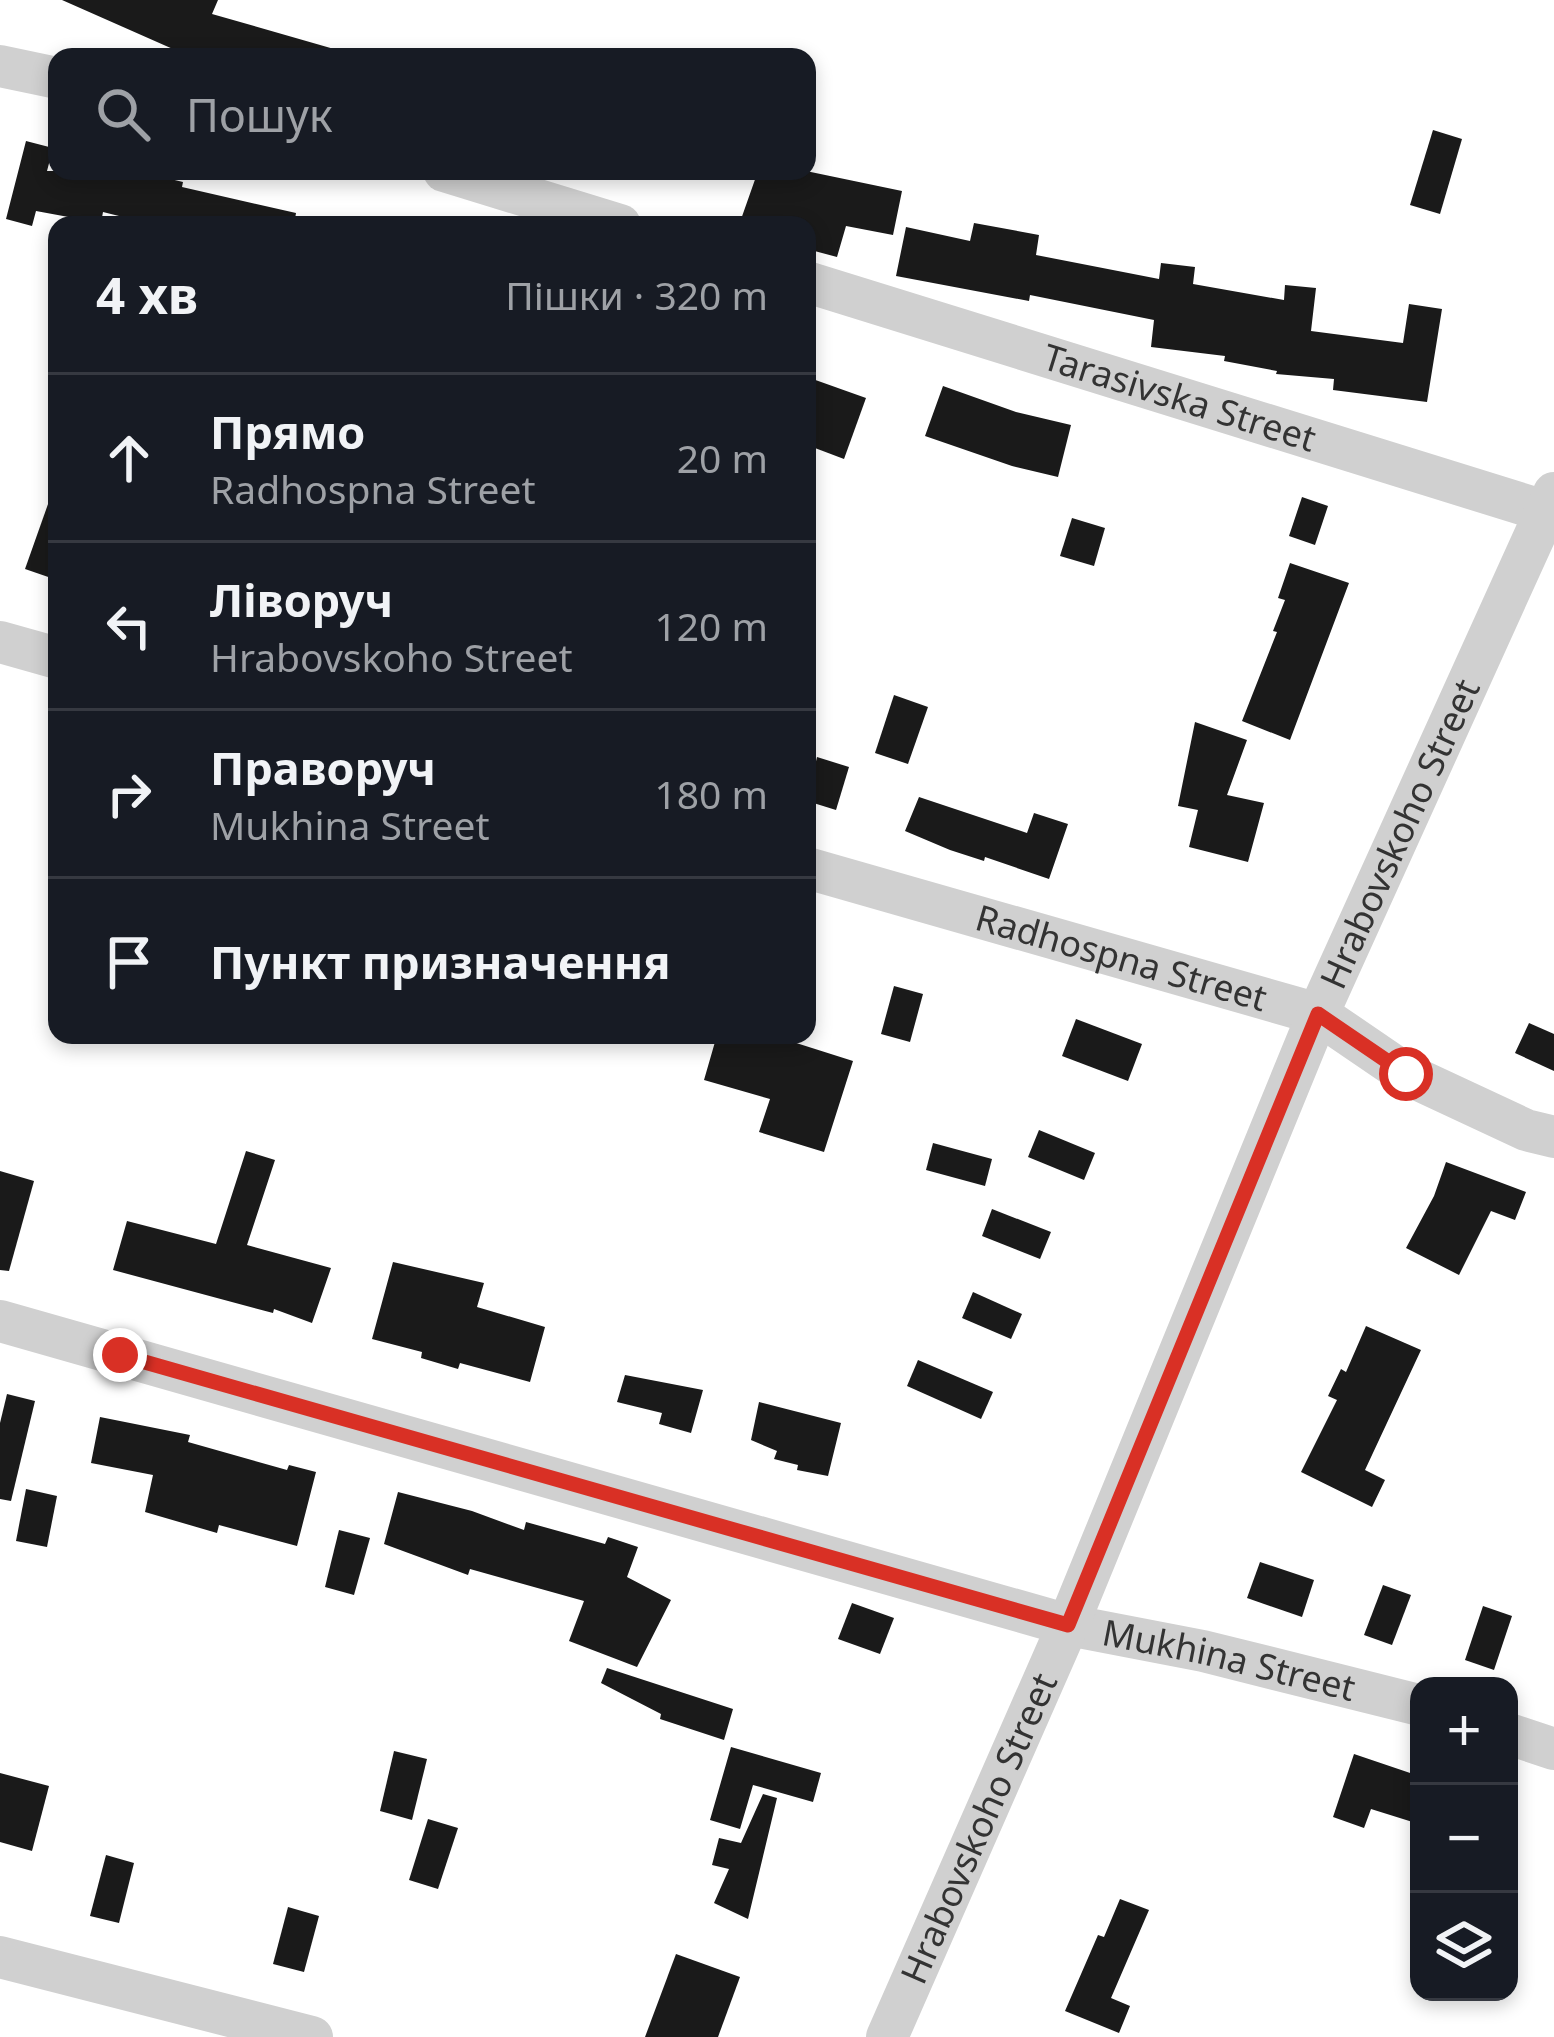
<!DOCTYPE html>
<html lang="uk">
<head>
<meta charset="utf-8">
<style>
	:root { --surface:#171b24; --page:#20242c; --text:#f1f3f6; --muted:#9ea1a6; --line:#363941 }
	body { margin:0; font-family:"Noto Sans",sans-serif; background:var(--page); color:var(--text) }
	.controls { position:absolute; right:36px; bottom:36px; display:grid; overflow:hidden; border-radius:24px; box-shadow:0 6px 18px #0003 }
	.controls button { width:108px; height:108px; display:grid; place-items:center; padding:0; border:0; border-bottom:3px solid var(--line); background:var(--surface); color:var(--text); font:60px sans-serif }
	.stop { position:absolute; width:36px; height:36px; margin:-27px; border:9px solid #d93025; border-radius:50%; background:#fff }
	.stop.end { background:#d93025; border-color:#fff; box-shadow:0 3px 12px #0008 }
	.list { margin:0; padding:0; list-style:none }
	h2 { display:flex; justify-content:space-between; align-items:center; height:156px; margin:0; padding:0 48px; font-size:51px }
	h2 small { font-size:39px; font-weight:400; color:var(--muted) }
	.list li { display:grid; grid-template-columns:78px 1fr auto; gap:36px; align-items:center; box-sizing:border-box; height:168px; padding:0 48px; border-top:3px solid var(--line) }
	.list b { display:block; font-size:45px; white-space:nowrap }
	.list p { margin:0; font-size:39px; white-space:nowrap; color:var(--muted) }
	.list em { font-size:39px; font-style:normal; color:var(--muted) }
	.icon { flex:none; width:66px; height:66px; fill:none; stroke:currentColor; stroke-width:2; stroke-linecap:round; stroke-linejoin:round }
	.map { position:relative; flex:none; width:1554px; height:2037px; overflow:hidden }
	.search { position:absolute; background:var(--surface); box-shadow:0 6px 18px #0003; left:48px; top:48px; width:768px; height:132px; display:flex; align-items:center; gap:30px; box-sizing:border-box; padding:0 42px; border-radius:24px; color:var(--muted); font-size:45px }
	.panel { position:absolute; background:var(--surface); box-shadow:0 6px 18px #0003; left:48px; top:216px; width:768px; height:828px; border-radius:24px }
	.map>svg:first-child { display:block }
	.building { fill:#1a1a1a }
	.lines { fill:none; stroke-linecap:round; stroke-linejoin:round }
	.minor { stroke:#d0d0d0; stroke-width:42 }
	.route { stroke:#d93025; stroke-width:15 }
	.labels { text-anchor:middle; stroke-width:12; stroke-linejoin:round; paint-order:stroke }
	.street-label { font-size:36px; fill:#333; stroke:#fff }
</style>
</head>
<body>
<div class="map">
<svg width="1554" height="2037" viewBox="0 0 1554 2037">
	<rect width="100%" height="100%" fill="#fff"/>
	<g class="building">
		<polygon points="62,0 218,0 212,14 334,49 333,57 191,57"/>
		<polygon points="1433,130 1462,139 1440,214 1410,205"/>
		<polygon points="26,141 53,148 47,171 137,171 183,182 182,187 296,213 294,225 155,225 103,212 101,223 36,211 32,226 6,219"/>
		<polygon points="758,171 806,171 902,191 893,235 846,226 837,257 807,249 807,225 739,225"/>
		<polygon points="974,223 1039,235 1036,255 1159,279 1161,263 1195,267 1193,284 1284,300 1285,285 1316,288 1311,331 1403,343 1409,304 1442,309 1427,402 1333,390 1334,379 1276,374 1277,371 1224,361 1225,356 1151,347 1154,320 1030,295 1029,301 896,276 906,227 970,241"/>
		<polygon points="807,377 866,398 844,459 807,445"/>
		<polygon points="943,386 1016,412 1071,425 1058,477 1012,466 925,436"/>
		<polygon points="53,490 57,490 57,580 25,569"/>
		<polygon points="1302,497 1328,506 1315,545 1289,536"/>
		<polygon points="1072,518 1105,528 1094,566 1060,556"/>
		<polygon points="1290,563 1349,583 1290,740 1242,721 1277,632 1273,631 1285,600 1278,598"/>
		<polygon points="894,695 928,707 908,764 875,753"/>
		<polygon points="1195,722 1247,740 1227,795 1264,803 1248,862 1189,847 1198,810 1178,806"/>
		<polygon points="817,757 849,767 836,810 807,801"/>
		<polygon points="919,797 1027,833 1034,813 1068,824 1049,879 985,857 984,861 950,850 905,831"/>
		<polygon points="894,986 923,994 910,1042 881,1034"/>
		<polygon points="1076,1019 1142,1044 1128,1081 1062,1056"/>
		<polygon points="1529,1023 1554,1034 1554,1071 1515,1053"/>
		<polygon points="717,1035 771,1035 853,1061 824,1152 759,1132 770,1099 704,1080"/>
		<polygon points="1039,1130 1095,1153 1084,1180 1028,1157"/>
		<polygon points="933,1143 992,1159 985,1186 926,1170"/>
		<polygon points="246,1151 275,1160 247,1245 331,1268 312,1323 274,1309 273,1313 113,1270 127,1221 216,1244"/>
		<polygon points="1446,1162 1526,1192 1515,1220 1491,1211 1459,1275 1406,1248 1434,1196"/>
		<polygon points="0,1171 34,1181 9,1271 0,1270"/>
		<polygon points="992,1209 1051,1232 1040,1259 982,1236"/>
		<polygon points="393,1262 484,1283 477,1307 545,1327 530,1382 460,1363 458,1369 421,1358 422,1352 372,1339"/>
		<polygon points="973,1292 1022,1314 1011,1339 962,1318"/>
		<polygon points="1366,1326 1421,1350 1365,1470 1385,1480 1372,1507 1301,1472 1337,1400 1328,1396 1341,1369 1346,1372"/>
		<polygon points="918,1360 993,1392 981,1419 907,1386"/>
		<polygon points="625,1375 703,1390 691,1433 659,1424 662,1413 617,1402"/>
		<polygon points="7,1394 35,1401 11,1501 0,1499 0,1423"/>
		<polygon points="759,1402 841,1423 828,1476 797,1470 798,1465 774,1459 777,1451 751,1440"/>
		<polygon points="100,1417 190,1435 188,1442 287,1470 289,1465 316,1472 297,1546 219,1525 217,1533 145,1512 153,1475 91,1463"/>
		<polygon points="26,1489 57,1496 47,1547 16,1541"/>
		<polygon points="398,1492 472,1511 524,1530 526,1522 605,1544 608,1537 638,1547 627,1577 671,1600 637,1667 569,1641 584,1601 470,1569 468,1575 384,1544"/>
		<polygon points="339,1530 370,1538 354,1595 325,1587"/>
		<polygon points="1260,1562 1314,1580 1302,1617 1247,1598"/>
		<polygon points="1383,1585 1411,1595 1392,1645 1364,1635"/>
		<polygon points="852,1603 894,1618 880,1654 838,1639"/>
		<polygon points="1483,1606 1512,1616 1494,1670 1465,1660"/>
		<polygon points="607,1668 733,1709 724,1740 660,1719 661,1714 601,1683"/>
		<polygon points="731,1747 821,1773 813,1802 753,1785 740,1829 710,1820"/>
		<polygon points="394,1751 427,1759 412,1820 380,1811"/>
		<polygon points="1354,1754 1419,1776 1419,1824 1371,1809 1364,1828 1333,1817"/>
		<polygon points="0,1773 49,1786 32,1851 0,1842"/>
		<polygon points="763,1794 777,1798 748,1919 714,1903 729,1869 712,1865 719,1838 741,1843"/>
		<polygon points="428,1819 458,1828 438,1889 409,1880"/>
		<polygon points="106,1855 134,1863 119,1923 90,1916"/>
		<polygon points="1120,1899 1149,1910 1111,1998 1130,2006 1119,2033 1065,2011 1098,1935 1104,1937"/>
		<polygon points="288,1907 319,1916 304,1972 273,1964"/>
		<polygon points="676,1954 740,1977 718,2037 645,2037"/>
	</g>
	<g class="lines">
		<g class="minor">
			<polyline points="0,66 57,78"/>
			<polyline points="444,171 620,225"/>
			<path id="s1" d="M807,282l747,232"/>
			<polyline points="0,642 57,658"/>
			<path id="s2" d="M807,868l511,146 88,60 120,56 28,7"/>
			<path id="s3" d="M0,1321l1068,304 135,26 216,54"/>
			<polyline points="1509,1734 1554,1749"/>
			<polyline points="0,1957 312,2037"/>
			<path id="s4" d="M887,2037l181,-412 250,-611 236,-521"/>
		</g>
	</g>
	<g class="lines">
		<polyline class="route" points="120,1355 1068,1625 1318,1014 1406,1074"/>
	</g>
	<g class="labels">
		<g class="street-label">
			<text dy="13" stroke="none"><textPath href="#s1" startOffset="390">Tarasivska Street</textPath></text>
			<text dy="13" stroke="none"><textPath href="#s4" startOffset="1308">Hrabovskoho Street</textPath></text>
			<text dy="13" stroke="none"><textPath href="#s2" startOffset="327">Radhospna Street</textPath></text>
			<text dy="13" stroke="none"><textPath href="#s3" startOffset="1275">Mukhina Street</textPath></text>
			<text dy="13" stroke="none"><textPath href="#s4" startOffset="228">Hrabovskoho Street</textPath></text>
		</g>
	</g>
</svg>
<div class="controls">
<button>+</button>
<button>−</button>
<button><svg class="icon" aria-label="layers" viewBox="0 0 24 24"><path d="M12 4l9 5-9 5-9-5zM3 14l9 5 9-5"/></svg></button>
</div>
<div class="stop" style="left:1406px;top:1074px"></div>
<div class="stop end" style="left:120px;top:1355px"></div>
<div class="search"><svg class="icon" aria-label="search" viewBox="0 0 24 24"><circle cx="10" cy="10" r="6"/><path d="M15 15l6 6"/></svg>Пошук</div>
<section class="panel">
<h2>4 хв<small>Пішки · 320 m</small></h2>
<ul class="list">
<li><svg class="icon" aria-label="ahead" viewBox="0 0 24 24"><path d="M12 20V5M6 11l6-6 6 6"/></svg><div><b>Прямо</b><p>Radhospna Street</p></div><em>20 m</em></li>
<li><svg class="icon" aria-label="left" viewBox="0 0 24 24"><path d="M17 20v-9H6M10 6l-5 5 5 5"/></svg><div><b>Ліворуч</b><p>Hrabovskoho Street</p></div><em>120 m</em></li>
<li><svg class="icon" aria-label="right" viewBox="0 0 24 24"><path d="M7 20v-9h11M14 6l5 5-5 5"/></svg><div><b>Праворуч</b><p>Mukhina Street</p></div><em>180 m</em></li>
<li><svg class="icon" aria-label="arrive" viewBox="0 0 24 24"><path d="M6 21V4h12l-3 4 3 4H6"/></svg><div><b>Пункт призначення</b></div></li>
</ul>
</section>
</div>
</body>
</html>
